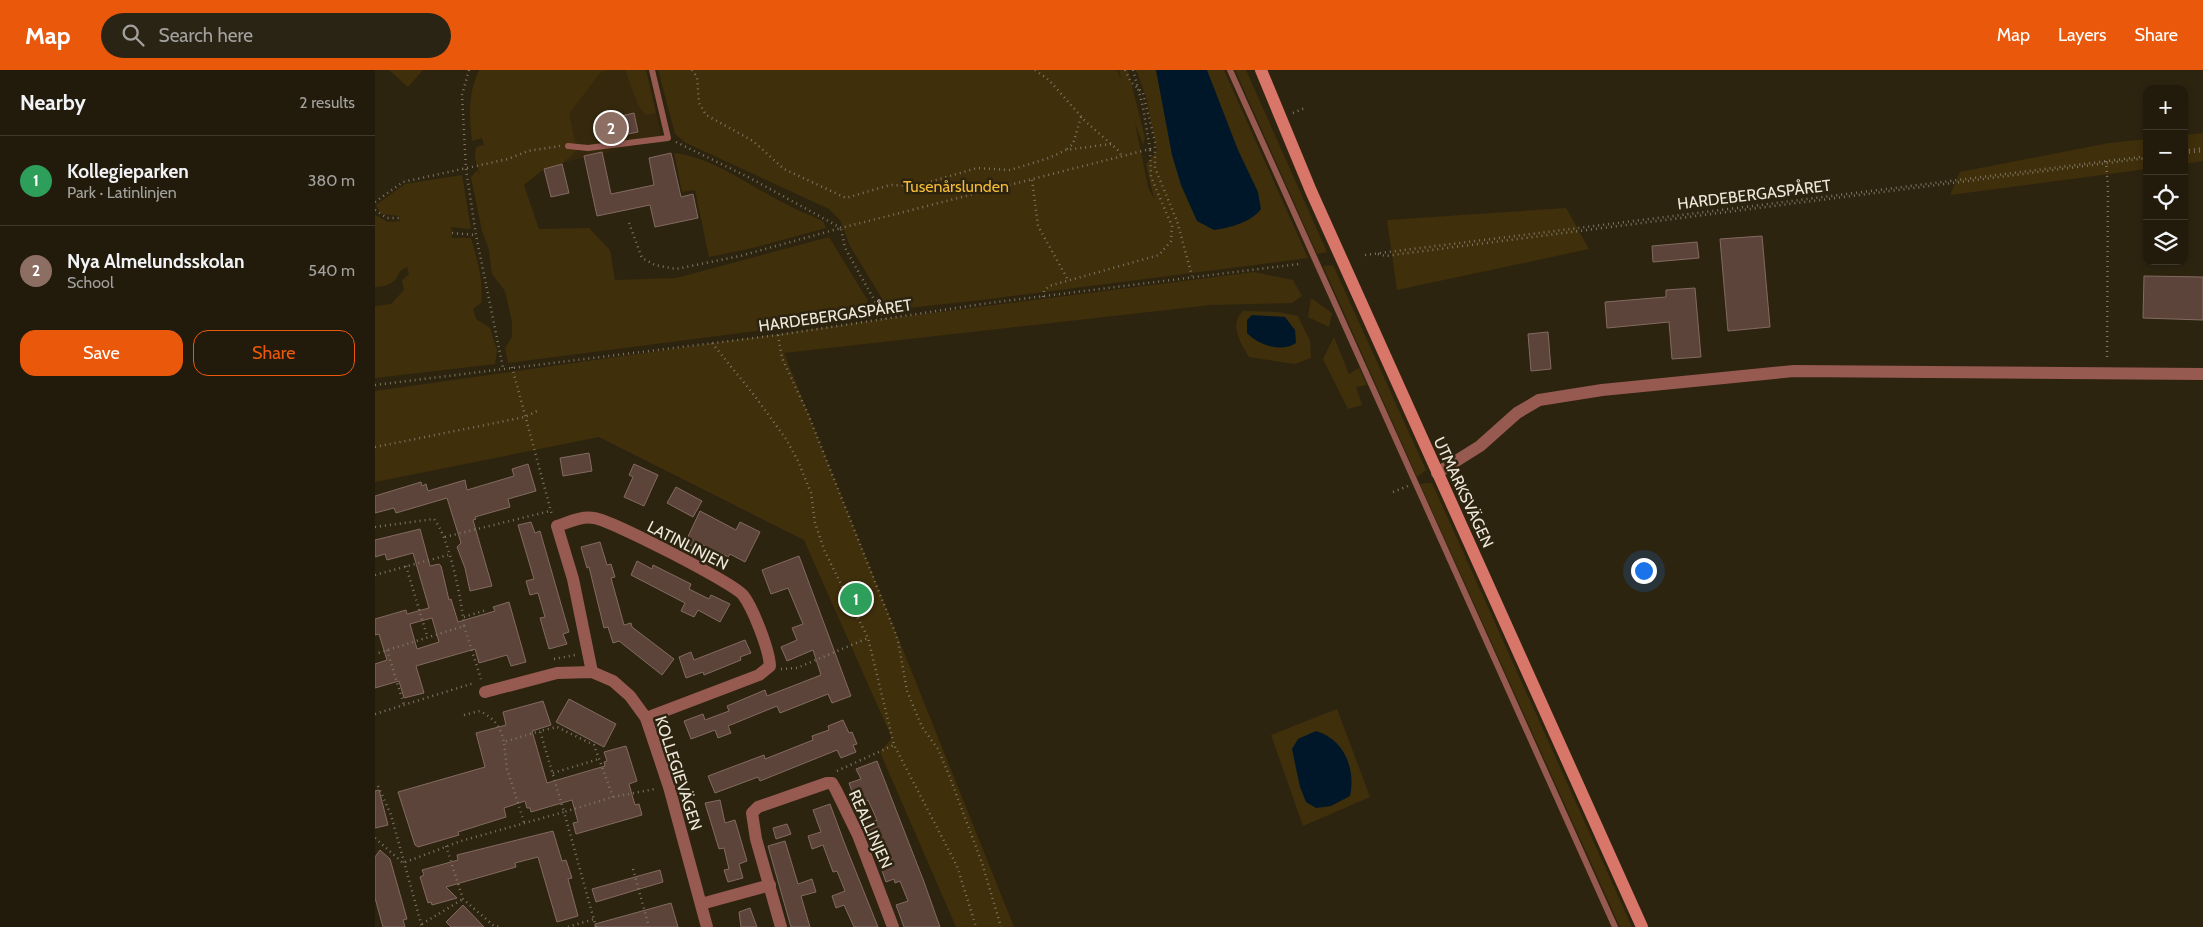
<!DOCTYPE html>
<html lang="en">
<head>
<meta charset="utf-8">
<style>
	:root { --surface:#221b0c; --page:#2a2415; --text:#f1f3f6; --muted:#a2a19d; --line:#3f392d; --accent:#ea580c }
	body { margin:0; font-family:Cabin,sans-serif; background:var(--page); color:var(--text) }
	.controls { position:absolute; right:15px; top:15px; display:grid; overflow:hidden; border-radius:10px; box-shadow:0 2px 8px #0003 }
	.controls button { width:45px; height:45px; display:grid; place-items:center; padding:0; border:0; border-bottom:1px solid var(--line); background:var(--surface); color:var(--text); font:25px sans-serif }
	.you { position:absolute; left:1268px; top:500px; width:18px; height:18px; margin:-12px; border:4px solid #fff; border-radius:50%; background:#1a73e8; box-shadow:0 0 0 8px #1a73e833 }
	.badge { display:grid; place-items:center; width:32px; height:32px; border-radius:50%; background:var(--accent); color:#fff; font-size:16px; font-weight:700 }
	.pin { position:absolute; translate:-50% -50%; border:2px solid #fff; box-shadow:0 1px 5px #0006 }
	.list { margin:0; padding:0; list-style:none }
	h2 { display:flex; justify-content:space-between; align-items:center; height:65px; margin:0; padding:0 20px; font-size:21px }
	h2 small { font-size:16px; font-weight:400; color:var(--muted) }
	.list li { display:grid; grid-template-columns:32px 1fr auto; gap:15px; align-items:center; box-sizing:border-box; height:90px; padding:0 20px; border-top:1px solid var(--line) }
	.list b { display:block; font-size:19px; white-space:nowrap }
	.list p { margin:0; font-size:16px; white-space:nowrap; color:var(--muted) }
	.list em { font-size:16px; font-style:normal; color:var(--muted) }
	.actions { display:flex; gap:10px; padding:15px 20px }
	.actions a { flex:1; padding:11px 0; border:1px solid var(--accent); border-radius:15px; text-align:center; font-size:18px; color:var(--accent) }
	.actions .main { background:var(--accent); color:#fff }
	.icon { flex:none; width:28px; height:28px; fill:none; stroke:currentColor; stroke-width:2; stroke-linecap:round; stroke-linejoin:round }
	.map { position:relative; flex:none; width:1828px; height:857px; overflow:hidden }
	header { display:flex; align-items:center; gap:30px; box-sizing:border-box; height:70px; padding:0 25px; background:var(--accent); color:#fff }
	header strong { font-size:24px }
	nav { display:flex; gap:28px; margin-inline-start:auto; font-size:18px }
	.search { width:350px; height:45px; background:var(--page); display:flex; align-items:center; gap:12px; box-sizing:border-box; padding:0 18px; border-radius:28px; color:var(--muted); font-size:19px }
	main { display:flex }
	aside { flex:1; background:var(--surface) }
	.map>svg:first-child { display:block }
	.built { fill:#35280d }
	.green { fill:#3f2f0b }
	.water { fill:#00172a }
	.building { fill:#5c443b; stroke:#836a61; fill-rule:evenodd }
	.lines { fill:none; stroke-linecap:round; stroke-linejoin:round }
	.path { stroke:#7e7665; stroke-width:2.5; stroke-dasharray:1 4; stroke-linecap:butt }
	.service { stroke:#975a51; stroke-width:6 }
	.minor { stroke:#975a51; stroke-width:12 }
	.secondary { stroke:#d87669; stroke-width:12 }
	.labels { text-anchor:middle; stroke-width:5; stroke-linejoin:round; paint-order:stroke }
	.park-label { font-size:16px; fill:#f4bc36; stroke:#2d2410 }
	.street-label { font-size:16px; fill:#eee8dc; stroke:#2d2410 }
</style>
</head>
<body>
<header>
<strong>Map</strong>
<div class="search"><svg class="icon" aria-label="search" viewBox="0 0 24 24"><circle cx="10" cy="10" r="6"/><path d="M15 15l6 6"/></svg>Search here</div>
<nav><a>Map</a><a>Layers</a><a>Share</a></nav>
</header>
<main>
<aside>
<h2>Nearby<small>2 results</small></h2>
<ul class="list">
<li><span class="badge" style="background:#2e9e5b">1</span><div><b>Kollegieparken</b><p>Park · Latinlinjen</p></div><em>380 m</em></li>
<li><span class="badge" style="background:#8d6e63">2</span><div><b>Nya Almelundsskolan</b><p>School</p></div><em>540 m</em></li>
</ul>
<div class="actions"><a class="main">Save</a><a>Share</a></div>
</aside>
<div class="map">
<svg width="1828" height="857" viewBox="0 0 1828 857">
	<rect width="100%" height="100%" fill="#2d2410"/>
	<polygon class="built" points="181,0 271,0 287,69 107,112 100,89 112,86"/>
	<g class="green">
		<polygon points="14,0 48,0 33,17"/>
		<path d="M104,0h129l-8,3 -31,41 8,36 -15,14 -18,5 -20,16 15,44 50,-1 21,22 5,30 61,-2 153,-41 39,64 -5,7 2,9 -357,46 -3,-15 7,-11v-15l-7,-31 -13,-17 -3,-24 -7,-19 -11,-54 6,-7 3,5 -5,-16 1,-12 8,-2 -2,-7 -10,3c-3,-24 -4,-49 7,-71z"/>
		<polygon points="250,0 271,0 281,43 270,45 263,35"/>
		<polygon points="283,0 742,0 746,9 744,0 753,0 770,68 768,75 760,53 773,117 779,129 771,94 782,81 771,26 761,0 849,0 933,188 607,230 514,240 475,176 465,150 454,139 311,73 300,64"/>
		<polygon points="860,0 871,0 952,182 942,184"/>
		<polygon points="1828,63 1828,91 1809,94 1809,65"/>
		<polygon points="1772,69 1772,99 1575,125 1585,102 1734,73"/>
		<path d="M299,83c37,4 73,31 106,48 14,8 28,13 43,20l3,7 -69,19 -48,10 -14,-67 -13,2z"/>
		<path d="M87,105l9,54 -20,-2 1,11h19c6,21 13,44 10,65l-8,6 3,10 14,9 7,22 -2,14 -120,14v-72l16,-2 13,-14 -2,-10 7,-6 -2,-7 -7,4c-4,12 -13,16 -25,16v-72l13,7 12,-1 -1,-5 -18,-2 -5,-9 29,-21z"/>
		<polygon points="1403,118 1440,121 1371,130"/>
		<polygon points="1191,138 1214,179 1022,220 1012,150"/>
		<polygon points="958,195 1051,400 1042,407 948,196"/>
		<polygon points="879,202 918,210 927,226 917,233 836,235 409,283 639,857 581,857 505,682 517,668 429,470 224,367 0,412 0,321 510,249"/>
		<polygon points="936,228 957,243 954,257 933,247"/>
		<path d="M868,241l35,1 20,4 12,25 1,17 -16,6 -46,-7c-9,-15 -20,-32 -6,-46z"/>
		<polygon points="959,267 974,304 984,298 992,315 981,317 987,335 973,339 948,289"/>
		<polygon points="1051,413 1057,413 1257,857 1245,857 1045,414"/>
		<polygon points="962,639 995,727 928,756 896,665"/>
	</g>
	<g class="water">
		<path d="M781,0h51l31,80 20,42 3,17c-9,13 -32,19 -47,21l-17,-9 -16,-36 -9,-30z"/>
		<path d="M877,245l33,2 10,13 1,13c-14,10 -38,2 -49,-10v-13z"/>
		<path d="M941,661c28,8 40,38 34,65l-19,10 -15,2 -10,-6 -6,-15 -8,-38 6,-10z"/>
	</g>
	<g class="building">
		<polygon points="259,43 263,62 228,69 224,51"/>
		<polygon points="227,82 236,124 279,115 274,88 296,83 306,127 318,124 323,148 280,157 275,135 222,146 209,86"/>
		<polygon points="187,94 194,123 176,127 169,99"/>
		<polygon points="1387,166 1395,257 1353,261 1345,169"/>
		<polygon points="1322,172 1324,188 1278,192 1277,176"/>
		<polygon points="1769,206 1828,207 1828,250 1768,248"/>
		<polygon points="1320,218 1326,287 1297,289 1294,252 1232,258 1230,232 1291,227 1291,220"/>
		<polygon points="1173,262 1176,299 1156,301 1153,264"/>
		<polygon points="214,383 217,401 188,406 185,388"/>
		<polygon points="153,394 161,421 133,429 135,437 100,447 101,449 98,450 117,516 95,521 90,498 82,477 86,473 72,428 21,443 19,438 0,443 0,426 46,412 47,416 51,414 53,421 90,410 92,420 139,406 137,399"/>
		<polygon points="259,394 283,405 269,436 249,427 258,407 254,405"/>
		<polygon points="301,417 327,431 318,447 292,433"/>
		<polygon points="325,441 361,460 365,452 385,462 370,492 355,484 353,487 324,473 321,478 310,473"/>
		<polygon points="156,452 160,463 165,461 194,562 188,564 192,574 174,579 165,548 170,547 163,523 155,525 151,511 159,509 143,455"/>
		<path d="M45,459l10,37 9,-2 2,2 8,34 2,-1 7,23 37,-11 -2,-4 16,-5 17,60 -15,4 -4,-11 -28,8 -4,-14 -59,17 8,27 -20,5 -5,-17 -24,7v-24l12,-4 -8,-26 -4,1v-16l31,-9 1,4 22,-6 -16,-55 -26,7 -2,-6 -10,3v-17zM57,548l7,24 -22,7 -7,-25z"/>
		<polygon points="225,472 232,495 236,494 240,507 236,508 249,555 256,553 257,557 299,589 287,605 244,571 238,573 233,557 229,558 214,497 212,498 206,477"/>
		<polygon points="424,486 476,626 457,633 453,624 405,643 402,636 353,656 356,663 343,668 340,660 316,669 309,651 328,644 330,650 354,641 352,636 390,620 392,626 446,605 438,580 412,591 406,577 422,570 417,558 428,554 413,518 396,524 387,500"/>
		<polygon points="262,491 277,499 278,495 316,514 314,519 334,529 336,525 355,534 345,552 323,540 319,547 306,541 310,533 256,505"/>
		<polygon points="370,570 376,583 365,587 366,590 329,605 328,602 311,608 304,587 316,582 319,590"/>
		<polygon points="194,629 241,654 229,677 181,652"/>
		<polygon points="168,631 176,655 157,661 172,713 230,696 229,692 232,691 229,682 251,676 262,711 254,714 260,735 264,734 267,745 201,764 198,753 203,752 197,730 156,742 155,738 152,738 150,731 129,738 131,747 83,762 84,765 43,777 40,775 23,722 110,697 101,663 131,655 128,642"/>
		<polygon points="468,650 474,663 477,662 482,674 478,675 481,682 466,688 462,680 385,711 383,707 340,723 333,706 389,685 390,689 438,670 437,666 454,660 453,656"/>
		<polygon points="502,691 549,812 565,857 529,857 521,835 533,831 525,811 520,813 519,809 511,812 505,795 517,790 509,771 505,772 504,769 496,771 490,754 502,750 493,730 489,732 487,728 480,730 474,713 486,709 481,699"/>
		<polygon points="4,720 13,755 0,758 0,721"/>
		<polygon points="345,730 350,753 360,750 372,791 364,794 368,808 353,812 349,800 354,799 349,778 344,779 330,733"/>
		<polygon points="455,734 469,772 503,857 479,857 469,835 461,838 457,826 470,821 462,801 458,802 448,775 437,779 433,766 446,762 438,740"/>
		<polygon points="412,754 416,764 401,769 398,758"/>
		<polygon points="178,761 187,791 191,790 197,808 193,809 203,846 182,852 163,787 140,793 141,797 71,817 82,828 57,835 56,832 53,833 45,807 49,805 47,800 83,790 82,785"/>
		<polygon points="410,771 423,814 437,809 441,822 426,826 435,857 416,857 393,776"/>
		<polygon points="5,780 15,789 32,849 28,850 30,857 8,857 0,828 0,787"/>
		<polygon points="285,800 288,812 221,832 217,819"/>
		<polygon points="296,833 303,857 220,857 220,854"/>
		<polygon points="88,835 109,857 76,857 71,852"/>
		<polygon points="375,838 382,857 366,857 364,842"/>
	</g>
	<g class="lines">
		<g class="path">
			<polyline points="94,0 87,25 91,99 101,165 128,298"/>
			<polyline points="317,0 322,7 324,33 331,45 378,71 409,99 471,128 515,115 541,116 602,98 635,100 674,88 691,80 736,74"/>
			<polyline points="660,0 674,10 711,52 744,81 747,87"/>
			<polyline points="750,0 756,12 768,23 780,72 780,98 802,151 817,206"/>
			<polyline points="918,43 930,38"/>
			<polyline points="301,72 375,108 466,158 775,79 768,37 758,0"/>
			<polyline points="692,79 698,74 706,47"/>
			<polyline points="1809,81 1828,78"/>
			<polyline points="1809,83 1828,81"/>
			<polyline points="1731,91 1733,118 1732,291"/>
			<polyline points="657,110 663,156 693,210"/>
			<polyline points="0,132 28,112 133,89 153,81 185,76"/>
			<polyline points="0,140 12,148 25,148"/>
			<polyline points="254,153 267,188 280,195 301,199 365,186 466,158 470,178 510,249"/>
			<polyline points="77,163 101,165"/>
			<polyline points="1003,184 1010,186 1772,88"/>
			<polyline points="990,185 1772,86"/>
			<polyline points="668,227 669,221 674,216 784,185 796,171 797,156 776,107 775,79"/>
			<polyline points="403,265 407,288 433,344 518,557 523,571 532,621 547,657 563,679 574,705 607,793 626,857"/>
			<polyline points="337,273 379,325 411,369 423,391 436,423 440,453 450,482 493,568 519,675 582,796 601,857"/>
			<polyline points="137,297 177,445"/>
			<polyline points="0,315 403,265 614,233 924,194"/>
			<polyline points="0,377 150,347 162,341"/>
			<polyline points="1018,422 1033,416"/>
			<path d="M0,457l59,-8c15,18 28,82 30,107l-89,28"/>
			<polyline points="70,467 175,441"/>
			<polyline points="31,496 52,566"/>
			<polyline points="0,505 73,485"/>
			<polyline points="89,547 111,540"/>
			<polyline points="89,556 106,609"/>
			<polyline points="12,580 29,635"/>
			<polyline points="179,589 200,585"/>
			<polyline points="406,599 422,598 493,568"/>
			<polyline points="0,644 99,613"/>
			<path d="M89,645l16,-4c15,8 20,15 24,31"/>
			<polyline points="462,701 519,675"/>
			<polyline points="178,703 224,689"/>
			<polyline points="3,716 16,745 47,857"/>
			<polyline points="238,727 219,675 182,657 165,661 189,742 238,727 280,719"/>
			<polyline points="149,752 132,699 129,672 165,661"/>
			<polyline points="0,768 28,793 86,771 189,742 221,857"/>
			<polyline points="71,776 88,829 119,856 125,857"/>
			<polyline points="258,799 274,857"/>
			<polyline points="47,854 88,829"/>
			<polyline points="193,857 219,849"/>
		</g>
		<g class="service">
			<polyline points="855,0 1240,857"/>
			<polyline points="193,76 213,78 293,68 277,0"/>
		</g>
		<g class="minor">
			<polyline points="1062,403 1105,376 1142,343 1164,330 1227,320 1419,301 1828,304"/>
			<path d="M217,602l-19,-93 -16,-53c12,-4 24,-10 37,-8 17,2 139,65 149,77 10,13 26,54 27,71l-11,9 -113,43"/>
			<polyline points="110,622 182,603 217,602 238,611 255,626 271,648 294,717 332,857"/>
			<polyline points="326,834 395,815"/>
			<polyline points="406,857 381,769 377,743 383,737 452,713 457,713 461,720 483,765 518,857"/>
		</g>
		<polyline class="secondary" points="886,0 936,121 1267,857"/>
	</g>
	<g class="labels">
		<g class="park-label">
			<text x="581" y="122">Tusenårslunden</text>
		</g>
		<g class="street-label">
			<text transform="translate(1379 124) rotate(-7)" y="6">HARDEBERGASPÅRET</text>
			<text transform="translate(460 245) rotate(-8)" y="6">HARDEBERGASPÅRET</text>
			<text transform="translate(1089 422) rotate(65)" y="6">UTMARKSVÄGEN</text>
			<text transform="translate(313 475) rotate(27)" y="6">LATINLINJEN</text>
			<text transform="translate(304 703) rotate(72)" y="6">KOLLEGIEVÄGEN</text>
			<text transform="translate(496 759) rotate(66)" y="6">REALLINJEN</text>
		</g>
	</g>
</svg>
<div class="controls">
<button>+</button>
<button>−</button>
<button><svg class="icon" aria-label="locate" viewBox="0 0 24 24"><circle cx="12" cy="12" r="6"/><path d="M12 2v4M12 18v4M2 12h4M18 12h4"/></svg></button>
<button><svg class="icon" aria-label="layers" viewBox="0 0 24 24"><path d="M12 4l9 5-9 5-9-5zM3 14l9 5 9-5"/></svg></button>
</div>
<div class="you"></div>
<div class="pin badge" style="left:481px;top:529px;background:#2e9e5b">1</div>
<div class="pin badge" style="left:236px;top:58px;background:#8d6e63">2</div>
</div>
</main>
</body>
</html>
